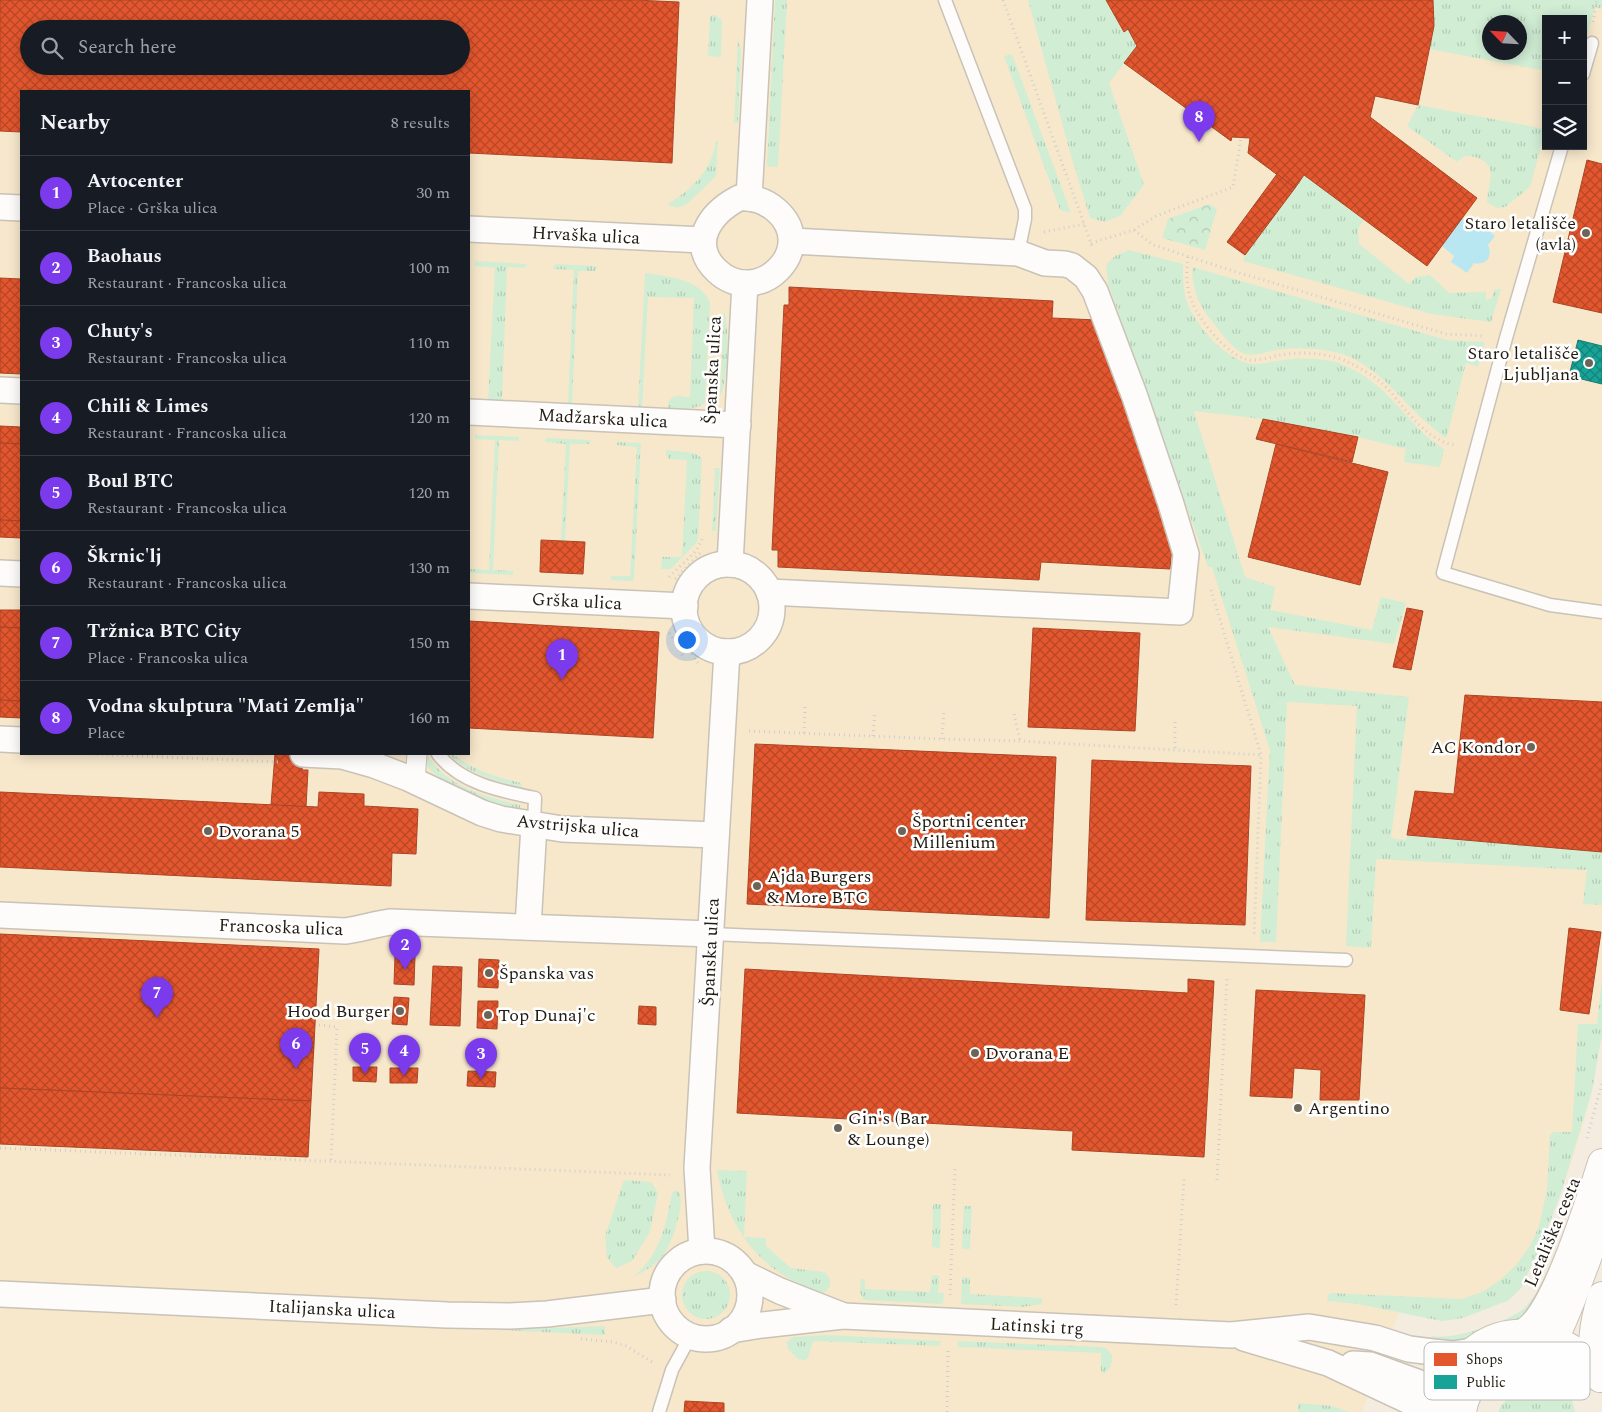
<!DOCTYPE html>
<html lang="en">
<head>
<meta charset="utf-8">
<style>
	:root { --surface:#171b24; --page:#242831; --text:#f1f3f6; --muted:#9ea1a6; --line:#363941; --accent:#7c3aed }
	body { margin:0; font-family:Spectral,serif; background:var(--page); color:var(--text) }
	.controls { position:absolute; right:15px; top:15px; display:grid; overflow:hidden; border-radius:0px; box-shadow:0 2px 12px #0003 }
	.controls button { width:45px; height:45px; display:grid; place-items:center; padding:0; border:0; border-bottom:1px solid var(--line); background:var(--surface); color:var(--text); font:25px sans-serif }
	.compass { position:absolute; left:1482px; top:15px; width:45px; height:45px; border-radius:50%; background:var(--surface); box-shadow:0 2px 12px #0003; rotate:295deg }
	.you { position:absolute; left:686px; top:639px; width:18px; height:18px; margin:-12px; border:4px solid #fff; border-radius:50%; background:#1a73e8; box-shadow:0 0 0 8px #1a73e833 }
	.badge { display:grid; place-items:center; width:32px; height:32px; border-radius:50%; background:var(--accent); color:#fff; font-size:16px; font-weight:700 }
	.pin { position:absolute; translate:-50% -41px; filter:drop-shadow(0 1px 2px #0008) }
	.pin::after { content:''; position:absolute; top:26px; width:18px; height:15px; background:inherit; clip-path:polygon(0 0,100% 0,50% 100%) }
	.list { margin:0; padding:0; list-style:none }
	h2 { display:flex; justify-content:space-between; align-items:center; height:65px; margin:0; padding:0 20px; font-size:21px }
	h2 small { font-size:16px; font-weight:400; color:var(--muted) }
	.list li { display:grid; grid-template-columns:32px 1fr auto; gap:15px; align-items:center; box-sizing:border-box; height:75px; padding:0 20px; border-top:1px solid var(--line) }
	.list b { display:block; font-size:19px; white-space:nowrap }
	.list p { margin:0; font-size:16px; white-space:nowrap; color:var(--muted) }
	.list em { font-size:16px; font-style:normal; color:var(--muted) }
	.icon { flex:none; width:28px; height:28px; fill:none; stroke:currentColor; stroke-width:2; stroke-linecap:round; stroke-linejoin:round }
	.map { position:relative; flex:none; width:1602px; height:1412px; overflow:hidden }
	.search { position:absolute; background:var(--surface); box-shadow:0 2px 12px #0003; left:20px; top:20px; width:450px; height:55px; display:flex; align-items:center; gap:12px; box-sizing:border-box; padding:0 18px; border-radius:28px; color:var(--muted); font-size:19px }
	.panel { position:absolute; background:var(--surface); box-shadow:0 2px 12px #0003; left:20px; top:90px; width:450px; height:665px; border-radius:0px }
	.map>svg:first-child { display:block }
	.built { fill:#f7e8cc; fill-rule:evenodd }
	.grass { fill:url(#grass-tufts); fill-rule:evenodd }
	.park { fill:url(#park-crowns) }
	.water { fill:#b9e7f1 }
	.shops { fill:url(#shops-cross-hatch); stroke:#aa4525; fill-rule:evenodd }
	.public { fill:url(#public-cross-hatch); stroke:#1a7a6f }
	.lines { fill:none; stroke-linecap:round; stroke-linejoin:round }
	.service-casing { stroke:#c9c2b6; stroke-width:15 }
	.pedestrian-casing { stroke:#c9c2b6; stroke-width:21 }
	.minor-casing { stroke:#c9c2b6; stroke-width:28 }
	.secondary-casing { stroke:#c9c2b6; stroke-width:30 }
	.path { stroke:#d0cecb; stroke-width:3; stroke-dasharray:1 4; stroke-linecap:butt }
	.service { stroke:#fdfcfa; stroke-width:12 }
	.pedestrian { stroke:#fdfcfa; stroke-width:19 }
	.minor { stroke:#fdfcfa; stroke-width:25 }
	.secondary { stroke:#fdfcfa; stroke-width:28 }
	.poi-dot { fill:#6b6458; stroke:#fefefe; stroke-width:2 }
	.labels { text-anchor:middle; stroke-width:5; stroke-linejoin:round; paint-order:stroke }
	.poi-label { font-size:18px; fill:#211b10; stroke:#fefefe; text-anchor:start }
	.street-label { font-size:18px; fill:#211b10; stroke:#fefefe }
	.key { fill:#fefefe; stroke:#bcbab7; stroke-width:1 }
	.key-label { font-size:14px; fill:#211b10 }
</style>
</head>
<body>
<div class="map">
<svg width="1602" height="1412" viewBox="0 0 1602 1412">
	<defs>
		<pattern id="grass-tufts" width="24" height="20" patternUnits="userSpaceOnUse" patternTransform="scale(1.25)"><rect width="24" height="20" fill="#d1edd4"/><path d="M3 7l-1-3M5 7V3M7 7l1-3M15 17l-1-3M17 17v-4M19 17l1-3" fill="none" stroke="#b3cbb5"/></pattern>
		<pattern id="park-crowns" width="20" height="18" patternUnits="userSpaceOnUse" patternTransform="scale(1.25)"><rect width="20" height="18" fill="#d1edd4"/><path d="M2 6a3 3 0 1 1 6 0M12 15a3 3 0 1 1 6 0" fill="none" stroke="#b3cbb5"/></pattern>
		<pattern id="shops-cross-hatch" width="8" height="8" patternUnits="userSpaceOnUse" patternTransform="scale(1.25)"><rect width="8" height="8" fill="#e4572e"/><path d="M0 0l8 8M0 8l8-8" fill="none" stroke="#b84726"/></pattern>
		<pattern id="public-cross-hatch" width="8" height="8" patternUnits="userSpaceOnUse" patternTransform="scale(1.25)"><rect width="8" height="8" fill="#17a398"/><path d="M0 0l8 8M0 8l8-8" fill="none" stroke="#14847b"/></pattern>
	</defs>
	<rect width="100%" height="100%" fill="#f4ecdf"/>
	<path class="built" d="M0,0h1602v1034l-10,57 -14,50 -17,52 -18,47 -22,48 -12,12 -46,18 -21,3 -43,-9 -37,100h-1362zM1546,19h37v127h-37zM1490,22h30v30h-30zM29,29h432v37h-432zM21,91h448v663h-448z"/>
	<g class="grass">
		<polygon points="775,0 787,0 778,167 767,166"/>
		<polygon points="1028,0 1106,0 1123,32 1128,29 1137,46 1109,83 1144,185 1120,216 1105,222 1090,218 1072,159"/>
		<path d="M1433,0h169v9l-7,-2 -12,43v-31h-37v52l-117,-22 5,-23zM1490,22h30v30h-30z"/>
		<polygon points="712,15 715,15 722,20 721,57 708,56 710,17"/>
		<polygon points="738,39 741,50 738,123 734,123"/>
		<polygon points="1012,54 1071,213 1060,210 1004,56"/>
		<path d="M1418,105l128,24 -16,58 -25,20 -8,1 -10,-6c0,-18 14,-37 -12,-45 -8,-2 -12,-1 -18,5l-50,-36z"/>
		<path d="M716,141h2l-2,35 -29,28 -10,4 -10,-4c24,-13 45,-34 49,-63z"/>
		<polygon points="1304,175 1364,220 1358,229 1359,244 1409,284 1416,277 1430,275 1449,293 1486,292 1486,300 1492,298 1494,290 1501,289 1491,322 1431,314 1243,261 1245,255"/>
		<path d="M1129,250l54,14c0,13 0,25 4,38 8,23 40,60 66,62 9,1 20,-3 30,-4 15,-2 46,-2 60,5 13,5 28,15 38,24 22,20 37,44 63,60l-4,18 -36,-5 2,-13 -48,-12 -95,-18 -69,-8 51,166 30,10 -4,23 101,20 9,-33 25,6 -12,41 -126,-17 27,58 114,12 -18,141 15,2 1,-5 195,17v53l-19,-1 4,-34 -211,-11 -5,89 -25,-2 11,-240 -70,-4 -11,240h-16l10,-192 -58,-183h-4l-100,-284 -2,-18 9,-9z"/>
		<polygon points="476,261 527,264 526,267 524,268 507,267 502,401 519,402 520,404 488,401 495,268 475,266 474,264"/>
		<polygon points="555,264 596,266 597,268 595,271 578,271 572,405 548,404 568,404 574,270 553,269"/>
		<path d="M1192,267l255,73 38,2 -7,25 -12,-4 -19,73 -2,2c-10,-9 -21,-17 -31,-27 -20,-21 -35,-39 -60,-52 -18,-10 -51,-12 -71,-10 -12,1 -26,8 -38,5 -12,-4 -22,-19 -30,-29 -16,-19 -22,-32 -23,-58z"/>
		<path d="M645,273c21,3 57,6 65,30l-5,96v4c-11,8 -25,5 -37,5 -1,-6 2,-8 6,-12l16,1 4,-99 -46,-1 -6,111 -22,-1h18z"/>
		<path d="M724,309c5,17 5,72 -4,87z"/>
		<polygon points="475,435 519,437 519,441 499,440 493,570 513,571 513,575 469,573 469,569 489,570 495,440 475,439"/>
		<polygon points="546,438 590,440 590,444 570,444 565,541 561,541 566,444 545,442"/>
		<polygon points="617,442 641,443 634,578 632,581 611,580 611,576 630,576 637,447 617,445"/>
		<polygon points="666,450 694,453 702,458 698,539 696,543 671,569 661,569 662,557 682,557 687,460 669,459 667,456"/>
		<polygon points="715,468 720,468 716,531 712,531"/>
		<path d="M449,754c6,0 11,6 17,9 17,10 35,15 55,20l1,2 -1,2h-3c-25,-7 -51,-14 -69,-33z"/>
		<path d="M426,756c7,6 12,14 20,20 21,16 48,23 74,29v4l-2,2c-37,-10 -71,-18 -96,-51z"/>
		<polygon points="1602,980 1602,1034 1592,1091 1561,1193 1543,1240 1521,1288 1509,1300 1463,1318 1442,1321 1357,1304 1327,1301 1328,1295 1331,1293 1462,1299 1482,1292 1499,1281 1516,1265 1530,1246 1539,1226 1547,1190 1550,1135 1554,1132 1572,1132 1578,1024 1597,1024"/>
		<path d="M717,1170l30,1 -3,66 22,1v8l25,22 33,4c6,4 8,11 4,17l-4,4 -3,-1c-59,-17 -93,-63 -104,-122z"/>
		<polygon points="624,1180 651,1182 658,1193 650,1232 632,1261 616,1268 607,1258 605,1236"/>
		<path d="M674,1191h5c6,15 -7,54 -17,66 -8,9 -18,15 -29,20 27,-21 33,-52 39,-84z"/>
		<polygon points="933,1204 941,1204 940,1248 932,1247"/>
		<polygon points="964,1206 972,1206 970,1249 962,1249"/>
		<circle cx="706" cy="1295" r="24"/>
		<polygon points="932,1275 939,1276 938,1293 944,1293 943,1304 866,1300 863,1299 860,1292 861,1279 865,1279 865,1289 930,1292"/>
		<polygon points="962,1277 970,1278 970,1294 1042,1298 1042,1304 1023,1307 961,1304"/>
		<path d="M1541,1289v8l-22,23 -55,20 -38,1 7,-5c22,4 71,-13 89,-26 8,-6 12,-16 19,-21z"/>
		<polygon points="605,1326 605,1335 500,1330"/>
		<polygon points="827,1335 941,1341 940,1346 813,1341 808,1358 805,1360 798,1359 788,1349 787,1342 793,1337"/>
		<path d="M958,1341l143,6 6,2 5,6c0,9 -1,13 -8,19l-3,-3v-18l-143,-6z"/>
		<path d="M1551,1378c12,8 22,19 24,34h-77c7,-19 26,-20 43,-13z"/>
		<polygon points="1298,1403 1332,1406 1349,1412 1298,1412"/>
	</g>
	<polygon class="park" points="1209,204 1217,209 1205,250 1162,238 1168,219"/>
	<path class="water" d="M1462,218l14,9 3,-4 16,13 -7,9c5,11 -1,21 -14,18l-7,10 -16,-11 3,-6 -12,-10z"/>
	<g class="shops">
		<path d="M0,0h635l44,2 -7,161 -203,-10v-62h-448v41l-21,-1zM29,29h432v37h-432z"/>
		<polygon points="1106,0 1433,0 1434,26 1418,105 1375,96 1370,117 1477,198 1427,266 1304,175 1295,188 1248,153 1250,138 1232,137 1231,141 1124,63 1137,46 1128,29 1124,32"/>
		<polygon points="1587,160 1602,164 1602,313 1553,302"/>
		<polygon points="1277,174 1295,188 1245,255 1227,242"/>
		<polygon points="0,278 21,279 21,374 0,373"/>
		<polygon points="789,287 1053,301 1052,318 1097,320 1173,534 1170,569 1041,562 1039,580 778,567 778,550 772,550 784,305 789,305"/>
		<polygon points="1263,419 1358,437 1352,462 1256,439"/>
		<polygon points="0,426 21,427 21,444 0,443"/>
		<polygon points="0,443 21,444 21,521 0,520"/>
		<polygon points="1276,444 1388,472 1360,585 1248,557"/>
		<polygon points="0,520 21,521 21,538 0,537"/>
		<polygon points="541,540 585,542 583,574 540,572"/>
		<polygon points="1407,608 1423,611 1411,670 1393,667"/>
		<polygon points="0,610 21,610 21,628 0,627"/>
		<polygon points="469,621 659,632 653,738 469,728"/>
		<polygon points="0,627 21,628 21,701 0,700"/>
		<polygon points="1033,628 1140,633 1135,731 1028,727"/>
		<polygon points="1465,695 1602,702 1602,852 1407,835 1415,791 1454,794"/>
		<polygon points="0,700 21,701 21,718 0,717"/>
		<polygon points="755,744 1056,757 1049,918 747,904"/>
		<polygon points="275,754 303,754 302,770 308,770 306,807 271,805"/>
		<polygon points="1092,760 1251,766 1245,925 1086,920"/>
		<polygon points="0,792 318,807 319,792 364,794 364,806 418,809 416,854 392,853 391,886 0,867"/>
		<polygon points="1569,928 1601,932 1589,1014 1560,1010"/>
		<polygon points="0,934 319,949 311,1101 0,1088"/>
		<polygon points="395,956 415,956 414,985 394,984"/>
		<polygon points="479,959 499,960 498,988 478,987"/>
		<polygon points="433,966 462,967 460,1026 430,1025"/>
		<polygon points="745,969 1188,993 1188,979 1214,981 1204,1157 1072,1150 1073,1131 737,1113"/>
		<polygon points="1256,990 1365,995 1359,1100 1320,1100 1321,1070 1294,1068 1292,1098 1250,1096"/>
		<polygon points="394,997 409,998 407,1025 392,1024"/>
		<polygon points="478,1001 498,1001 497,1029 477,1028"/>
		<polygon points="639,1006 656,1007 656,1025 638,1024"/>
		<polygon points="353,1067 377,1067 376,1082 353,1081"/>
		<polygon points="390,1068 418,1068 417,1083 390,1083"/>
		<polygon points="468,1071 496,1072 495,1087 467,1086"/>
		<polygon points="0,1088 311,1101 308,1157 0,1144"/>
		<polygon points="685,1401 724,1403 724,1412 684,1412"/>
	</g>
	<polygon class="public" points="1578,340 1602,346 1602,384 1569,376"/>
	<g class="lines">
		<defs>
			<g id="service">
				<polyline points="945,0 1025,209 1025,219 1018,253"/>
				<polyline points="1583,74 1592,43"/>
				<polyline points="1562,146 1506,338 1443,573 1550,605 1602,612"/>
				<path d="M438,754c22,29 62,37 97,44l-1,27"/>
				<polyline points="711,934 1346,960"/>
				<polyline points="659,1412 672,1370 691,1335"/>
			</g>
			<polyline id="pedestrian" points="415,781 417,754"/>
			<g id="minor">
				<path d="M739,198c14,-1 27,3 38,13 42,38 -19,98 -60,60 -29,-27 -7,-58 22,-73z"/>
				<polyline points="749,198 760,0"/>
				<polyline points="0,207 21,208"/>
				<polyline points="469,229 703,240"/>
				<polyline points="0,390 21,391"/>
				<polyline points="469,412 738,425"/>
				<polyline points="730,564 745,283"/>
				<circle cx="728" cy="608" r="44"/>
				<polyline points="0,573 21,574"/>
				<polyline points="769,592 1180,612 1186,554 1171,504 1135,397 1095,291 1086,277 1072,266 1065,264 1045,263 1018,253 792,241"/>
				<polyline points="469,596 685,606"/>
				<polyline points="0,739 21,740"/>
				<polyline points="303,754 342,756 374,765 408,778 482,813 501,819 562,829 716,835"/>
				<path d="M0,915l345,16c16,-2 30,-7 46,-9l320,12"/>
				<polyline points="528,927 534,825"/>
				<polyline points="702,1251 697,1168 727,652"/>
				<circle cx="706" cy="1295" r="44"/>
				<polyline points="745,1274 780,1291 841,1315"/>
				<polyline points="0,1294 447,1315 510,1316 547,1314 663,1300"/>
				<polyline points="731,1330 762,1325 843,1316 1231,1335 1309,1327 1375,1338 1409,1349 1433,1352 1453,1354 1472,1351"/>
				<polyline points="1244,1338 1328,1363 1409,1401 1426,1412"/>
				<polyline points="1353,1364 1370,1365 1433,1388 1441,1394 1453,1408"/>
			</g>
			<g id="secondary">
				<path d="M1523,1333c31,-15 68,-135 79,-170"/>
				<path d="M1600,1378c-12,-26 -6,-56 2,-82"/>
				<path d="M1438,1412c1,-6 1,-13 3,-19 5,-15 16,-26 27,-37 37,-38 95,-23 128,13"/>
				<path d="M1462,1412c3,-24 21,-45 45,-51 13,-3 25,-2 36,-11 15,-13 20,-32 28,-50 11,-28 22,-57 31,-86"/>
			</g>
		</defs>
		<use href="#service" class="service-casing"/>
		<use href="#pedestrian" class="pedestrian-casing"/>
		<use href="#minor" class="minor-casing"/>
		<use href="#secondary" class="secondary-casing"/>
		<g class="path">
			<polyline points="1003,0 1092,246"/>
			<polyline points="1593,22 1597,0"/>
			<polyline points="1134,230 1153,245 1233,271 1446,334 1485,336"/>
			<polyline points="1044,232 1084,224"/>
			<polyline points="1091,243 1134,230 1156,216 1233,187 1241,137"/>
			<path d="M1188,257c-2,15 -2,31 4,45 8,19 36,55 58,58 9,1 20,-3 30,-5 22,-4 50,-2 70,8 12,6 26,14 35,23 18,19 33,44 57,55 4,3 10,3 15,5"/>
			<polyline points="669,577 697,550 702,539"/>
			<polyline points="675,579 702,551"/>
			<polyline points="1211,590 1261,755 1254,936"/>
			<polyline points="669,633 677,644 683,657"/>
			<polyline points="678,633 698,663"/>
			<polyline points="1014,714 1020,741"/>
			<polyline points="1175,722 1175,750"/>
			<polyline points="749,731 942,739 1020,741 1261,755"/>
			<polyline points="804,733 805,707"/>
			<polyline points="873,736 875,711"/>
			<polyline points="942,739 944,712"/>
			<polyline points="92,754 278,762"/>
			<polyline points="319,1025 337,1027 331,1162"/>
			<polyline points="1587,1138 1602,1083"/>
			<polyline points="0,1148 670,1175"/>
			<polyline points="1217,1180 1227,976"/>
			<polyline points="950,1295 955,1166"/>
			<polyline points="1176,1305 1184,1179"/>
			<polyline points="581,1339 613,1342 626,1346 652,1362"/>
			<polyline points="947,1412 948,1349"/>
		</g>
		<use href="#service" class="service"/>
		<use href="#pedestrian" class="pedestrian"/>
		<use href="#minor" class="minor"/>
		<use href="#secondary" class="secondary"/>
	</g>
	<g class="poi-dot">
		<circle cx="1586" cy="233" r="5"/>
		<circle cx="1589" cy="363" r="5"/>
		<circle cx="1531" cy="747" r="5"/>
		<circle cx="208" cy="831" r="5"/>
		<circle cx="902" cy="831" r="5"/>
		<circle cx="757" cy="886" r="5"/>
		<circle cx="489" cy="973" r="5"/>
		<circle cx="400" cy="1011" r="5"/>
		<circle cx="488" cy="1015" r="5"/>
		<circle cx="975" cy="1053" r="5"/>
		<circle cx="1298" cy="1108" r="5"/>
		<circle cx="838" cy="1128" r="5"/>
	</g>
	<g class="labels">
		<g class="poi-label">
			<text x="1576" y="229" text-anchor="end">Staro letališče<tspan x="1576" dy="21">(avla)</tspan></text>
			<text x="1579" y="359" text-anchor="end">Staro letališče<tspan x="1579" dy="21">Ljubljana</tspan></text>
			<text x="1521" y="753" text-anchor="end">AC Kondor</text>
			<text x="912" y="827">Športni center<tspan x="912" dy="21">Millenium</tspan></text>
			<text x="218" y="837">Dvorana 5</text>
			<text x="767" y="882">Ajda Burgers<tspan x="767" dy="21">&amp; More BTC</tspan></text>
			<text x="499" y="979">Španska vas</text>
			<text x="390" y="1017" text-anchor="end">Hood Burger</text>
			<text x="498" y="1021">Top Dunaj'c</text>
			<text x="985" y="1059">Dvorana E</text>
			<text x="1308" y="1114">Argentino</text>
			<text x="848" y="1124">Gin's (Bar<tspan x="848" dy="21">&amp; Lounge)</tspan></text>
		</g>
		<g class="street-label">
			<text transform="translate(586 235) rotate(3)" y="6">Hrvaška ulica</text>
			<text transform="translate(712 370) rotate(-87)" y="6">Španska ulica</text>
			<text transform="translate(603 418) rotate(3)" y="6">Madžarska ulica</text>
			<text transform="translate(577 601) rotate(3)" y="6">Grška ulica</text>
			<text transform="translate(578 826) rotate(5)" y="6">Avstrijska ulica</text>
			<text transform="translate(281 927) rotate(2)" y="6">Francoska ulica</text>
			<text transform="translate(710 952) rotate(-87)" y="6">Španska ulica</text>
			<text transform="translate(1552 1232) rotate(-67)" y="6">Letališka cesta</text>
			<text transform="translate(332 1309) rotate(3)" y="6">Italijanska ulica</text>
			<text transform="translate(1037 1326) rotate(3)" y="6">Latinski trg</text>
		</g>
	</g>
	<rect x="1424" y="1342" width="166" height="58" rx="8" class="key"/>
	<rect x="1434" y="1353" width="23" height="13" fill="#e4572e"/>
	<rect x="1434" y="1375" width="23" height="14" fill="#17a398"/>
	<g class="key-label">
		<text x="1466" y="1364">Shops</text>
		<text x="1466" y="1387">Public</text>
	</g>
</svg>
<div class="controls">
<button>+</button>
<button>−</button>
<button><svg class="icon" aria-label="layers" viewBox="0 0 24 24"><path d="M12 4l9 5-9 5-9-5zM3 14l9 5 9-5"/></svg></button>
</div>
<svg class="compass" viewBox="-18 -18 36 36"><path d="M0-13l5 13h-10z" fill="#e53935"/><path d="M0 13l5-13h-10z" fill="#9ea1a6"/></svg>
<div class="you"></div>
<div class="pin badge" style="left:562px;top:680px">1</div>
<div class="pin badge" style="left:405px;top:970px">2</div>
<div class="pin badge" style="left:481px;top:1079px">3</div>
<div class="pin badge" style="left:404px;top:1076px">4</div>
<div class="pin badge" style="left:365px;top:1074px">5</div>
<div class="pin badge" style="left:296px;top:1069px">6</div>
<div class="pin badge" style="left:157px;top:1018px">7</div>
<div class="pin badge" style="left:1199px;top:142px">8</div>
<div class="search"><svg class="icon" aria-label="search" viewBox="0 0 24 24"><circle cx="10" cy="10" r="6"/><path d="M15 15l6 6"/></svg>Search here</div>
<section class="panel">
<h2>Nearby<small>8 results</small></h2>
<ul class="list">
<li><span class="badge">1</span><div><b>Avtocenter</b><p>Place · Grška ulica</p></div><em>30 m</em></li>
<li><span class="badge">2</span><div><b>Baohaus</b><p>Restaurant · Francoska ulica</p></div><em>100 m</em></li>
<li><span class="badge">3</span><div><b>Chuty's</b><p>Restaurant · Francoska ulica</p></div><em>110 m</em></li>
<li><span class="badge">4</span><div><b>Chili &amp; Limes</b><p>Restaurant · Francoska ulica</p></div><em>120 m</em></li>
<li><span class="badge">5</span><div><b>Boul BTC</b><p>Restaurant · Francoska ulica</p></div><em>120 m</em></li>
<li><span class="badge">6</span><div><b>Škrnic'lj</b><p>Restaurant · Francoska ulica</p></div><em>130 m</em></li>
<li><span class="badge">7</span><div><b>Tržnica BTC City</b><p>Place · Francoska ulica</p></div><em>150 m</em></li>
<li><span class="badge">8</span><div><b>Vodna skulptura &quot;Mati Zemlja&quot;</b><p>Place</p></div><em>160 m</em></li>
</ul>
</section>
</div>
</body>
</html>
